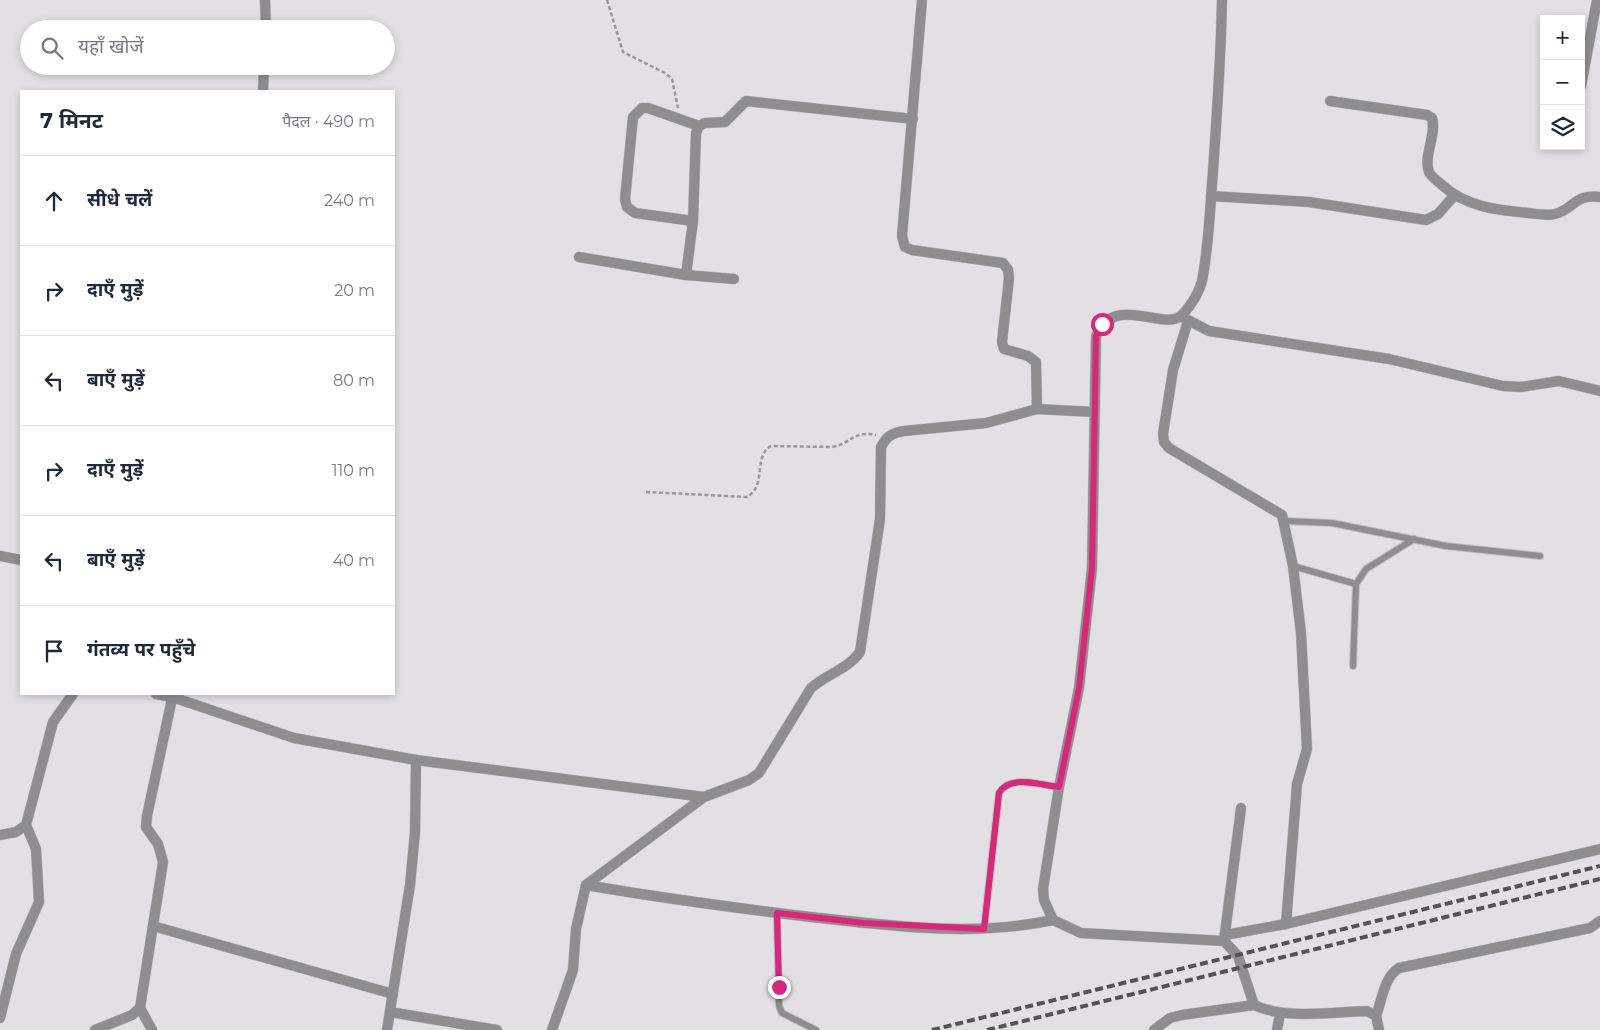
<!DOCTYPE html>
<html lang="hi">
<head>
<meta charset="utf-8">
<style>
	:root { --surface:#fff; --page:#f6f6f7; --text:#1f2937; --muted:#747a83; --line:#e0e1e3 }
	body { margin:0; font-family:Montserrat,"Noto Sans Devanagari",sans-serif; background:var(--page); color:var(--text) }
	.controls { position:absolute; right:15px; top:15px; display:grid; overflow:hidden; border-radius:0px; box-shadow:0 2px 8px #0003 }
	.controls button { width:45px; height:45px; display:grid; place-items:center; padding:0; border:0; border-bottom:1px solid var(--line); background:var(--surface); color:var(--text); font:25px sans-serif }
	.stop { position:absolute; width:15px; height:15px; margin:-11px; border:4px solid #db2777; border-radius:50%; background:#fff }
	.stop.end { background:#db2777; border-color:#fff; box-shadow:0 1px 5px #0008 }
	.list { margin:0; padding:0; list-style:none }
	h2 { display:flex; justify-content:space-between; align-items:center; height:65px; margin:0; padding:0 20px; font-size:21px }
	h2 small { font-size:16px; font-weight:400; color:var(--muted) }
	.list li { display:grid; grid-template-columns:32px 1fr auto; gap:15px; align-items:center; box-sizing:border-box; height:90px; padding:0 20px; border-top:1px solid var(--line) }
	.list b { display:block; font-size:19px; white-space:nowrap }
	.list em { font-size:16px; font-style:normal; color:var(--muted) }
	.icon { flex:none; width:28px; height:28px; fill:none; stroke:currentColor; stroke-width:2; stroke-linecap:round; stroke-linejoin:round }
	.map { position:relative; flex:none; width:1600px; height:1030px; overflow:hidden }
	.search { position:absolute; background:var(--surface); box-shadow:0 2px 8px #0003; left:20px; top:20px; width:375px; height:55px; display:flex; align-items:center; gap:12px; box-sizing:border-box; padding:0 18px; border-radius:28px; color:var(--muted); font-size:19px }
	.panel { position:absolute; background:var(--surface); box-shadow:0 2px 8px #0003; left:20px; top:90px; width:375px; height:605px; border-radius:0px }
	.map>svg:first-child { display:block }
	.lines { fill:none; stroke-linecap:round; stroke-linejoin:round }
	.lane-casing { stroke:#c0bdc2; stroke-width:8 }
	.street-casing { stroke:#c0bdc2; stroke-width:11 }
	.path { stroke:#9a979c; stroke-width:2.5; stroke-dasharray:4 2.5; stroke-linecap:butt }
	.lane { stroke:#8e8e91; stroke-width:6 }
	.street { stroke:#8e8e91; stroke-width:10 }
	.rail { stroke:#545256; stroke-width:4; stroke-dasharray:8 4; stroke-linecap:butt }
	.route { stroke:#db2777; stroke-width:6 }
</style>
</head>
<body>
<div class="map">
<svg width="1600" height="1030" viewBox="0 0 1600 1030">
	<rect width="100%" height="100%" fill="#e2dfe5"/>
	<g class="lines">
		<defs>
			<g id="lane">
				<polyline points="1285,521 1332,523 1446,546 1540,556"/>
				<polyline points="1293,566 1356,584"/>
				<polyline points="1353,666 1356,584 1366,569 1414,539"/>
				<polyline points="777,913 779,1006 782,1013 816,1030"/>
				<path d="M984,929l15,-136c11,-19 41,-8 60,-6"/>
			</g>
			<g id="street">
				<polyline points="265,0 266,29"/>
				<polyline points="922,0 902,236 905,247 912,250 1003,263 1008,270 1009,278 1002,342 1004,349 1028,356 1036,362 1037,409"/>
				<path d="M1222,0c-1,57 -5,114 -9,171 -3,36 -4,75 -11,110 -3,12 -10,23 -19,33 -18,20 -67,-23 -87,22l-4,232 -13,120 -20,99 -16,102 1,11 9,20 28,13 143,8 14,15 16,49c31,15 79,7 113,6l9,5 3,14"/>
				<polyline points="1581,86 1597,0"/>
				<polyline points="263,91 264,66"/>
				<path d="M1330,101l97,14 5,3c5,17 -9,37 -3,54 2,5 9,9 13,13 24,22 55,25 86,28 9,1 19,3 27,1 20,-5 18,-20 45,-17"/>
				<polyline points="1211,196 1309,202 1426,220 1438,214 1454,196"/>
				<polyline points="693,221 635,213 627,207 625,199 633,117 642,108 648,108 699,126"/>
				<polyline points="579,257 686,275 734,279"/>
				<polyline points="686,275 693,221 696,133 699,126 705,123 725,122 746,101 913,119"/>
				<polyline points="1184,318 1209,331 1389,359 1503,386 1521,387 1559,381 1600,391"/>
				<polyline points="1188,321 1173,370 1163,434 1164,442 1169,448 1282,515 1293,566 1301,633 1307,749 1297,784 1286,924"/>
				<polyline points="0,556 21,560"/>
				<polyline points="156,694 172,697 294,738 416,760"/>
				<path d="M704,797l45,-17 10,-7 52,-85c16,-14 37,-19 49,-36l20,-133 1,-72c6,-11 11,-14 23,-16l82,-8 51,-14 57,3"/>
				<polyline points="0,835 16,832 26,825 53,722 73,694"/>
				<polyline points="153,926 393,994"/>
				<polyline points="1225,935 1286,924 1600,849"/>
				<polyline points="1224,941 1241,808"/>
				<polyline points="140,1008 152,1030"/>
				<polyline points="390,1012 497,1030"/>
				<path d="M1376,1016c6,-16 8,-39 23,-48l191,-40 10,-7"/>
				<polyline points="0,1018 16,954 39,902 36,849 26,825"/>
				<polyline points="95,1030 132,1015 140,1008 163,862 158,844 146,827 147,816 173,694"/>
				<path d="M387,1030l23,-145 5,-53 1,-72 288,37 -118,88c75,13 150,23 225,32 80,9 163,20 242,3"/>
				<polyline points="552,1030 573,970 576,929 586,885"/>
				<polyline points="1154,1030 1170,1018 1182,1015 1254,1005"/>
				<polyline points="1277,1030 1280,1014"/>
			</g>
		</defs>
		<use href="#lane" class="lane-casing"/>
		<use href="#street" class="street-casing"/>
		<g class="path">
			<polyline points="607,0 623,52 665,73 672,79 678,108"/>
			<path d="M646,492l100,5c22,-10 6,-40 25,-51l61,1c19,-3 21,-17 44,-12"/>
		</g>
		<use href="#lane" class="lane"/>
		<use href="#street" class="street"/>
		<g class="rail">
			<polyline points="932,1030 1600,866"/>
			<polyline points="987,1030 1600,879"/>
		</g>
	</g>
	<g class="lines">
		<path class="route" d="M779,987l-2,-74 87,10 120,6 15,-136c11,-19 41,-8 60,-6l20,-99 13,-120 4,-232 6,-12"/>
	</g>
</svg>
<div class="controls">
<button>+</button>
<button>−</button>
<button><svg class="icon" aria-label="layers" viewBox="0 0 24 24"><path d="M12 4l9 5-9 5-9-5zM3 14l9 5 9-5"/></svg></button>
</div>
<div class="stop" style="left:1102px;top:324px"></div>
<div class="stop end" style="left:779px;top:987px"></div>
<div class="search"><svg class="icon" aria-label="search" viewBox="0 0 24 24"><circle cx="10" cy="10" r="6"/><path d="M15 15l6 6"/></svg>यहाँ खोजें</div>
<section class="panel">
<h2>7 मिनट<small>पैदल · 490 m</small></h2>
<ul class="list">
<li><svg class="icon" aria-label="ahead" viewBox="0 0 24 24"><path d="M12 20V5M6 11l6-6 6 6"/></svg><div><b>सीधे चलें</b></div><em>240 m</em></li>
<li><svg class="icon" aria-label="right" viewBox="0 0 24 24"><path d="M7 20v-9h11M14 6l5 5-5 5"/></svg><div><b>दाएँ मुड़ें</b></div><em>20 m</em></li>
<li><svg class="icon" aria-label="left" viewBox="0 0 24 24"><path d="M17 20v-9H6M10 6l-5 5 5 5"/></svg><div><b>बाएँ मुड़ें</b></div><em>80 m</em></li>
<li><svg class="icon" aria-label="right" viewBox="0 0 24 24"><path d="M7 20v-9h11M14 6l5 5-5 5"/></svg><div><b>दाएँ मुड़ें</b></div><em>110 m</em></li>
<li><svg class="icon" aria-label="left" viewBox="0 0 24 24"><path d="M17 20v-9H6M10 6l-5 5 5 5"/></svg><div><b>बाएँ मुड़ें</b></div><em>40 m</em></li>
<li><svg class="icon" aria-label="arrive" viewBox="0 0 24 24"><path d="M6 21V4h12l-3 4 3 4H6"/></svg><div><b>गंतव्य पर पहुँचे</b></div></li>
</ul>
</section>
</div>
</body>
</html>
